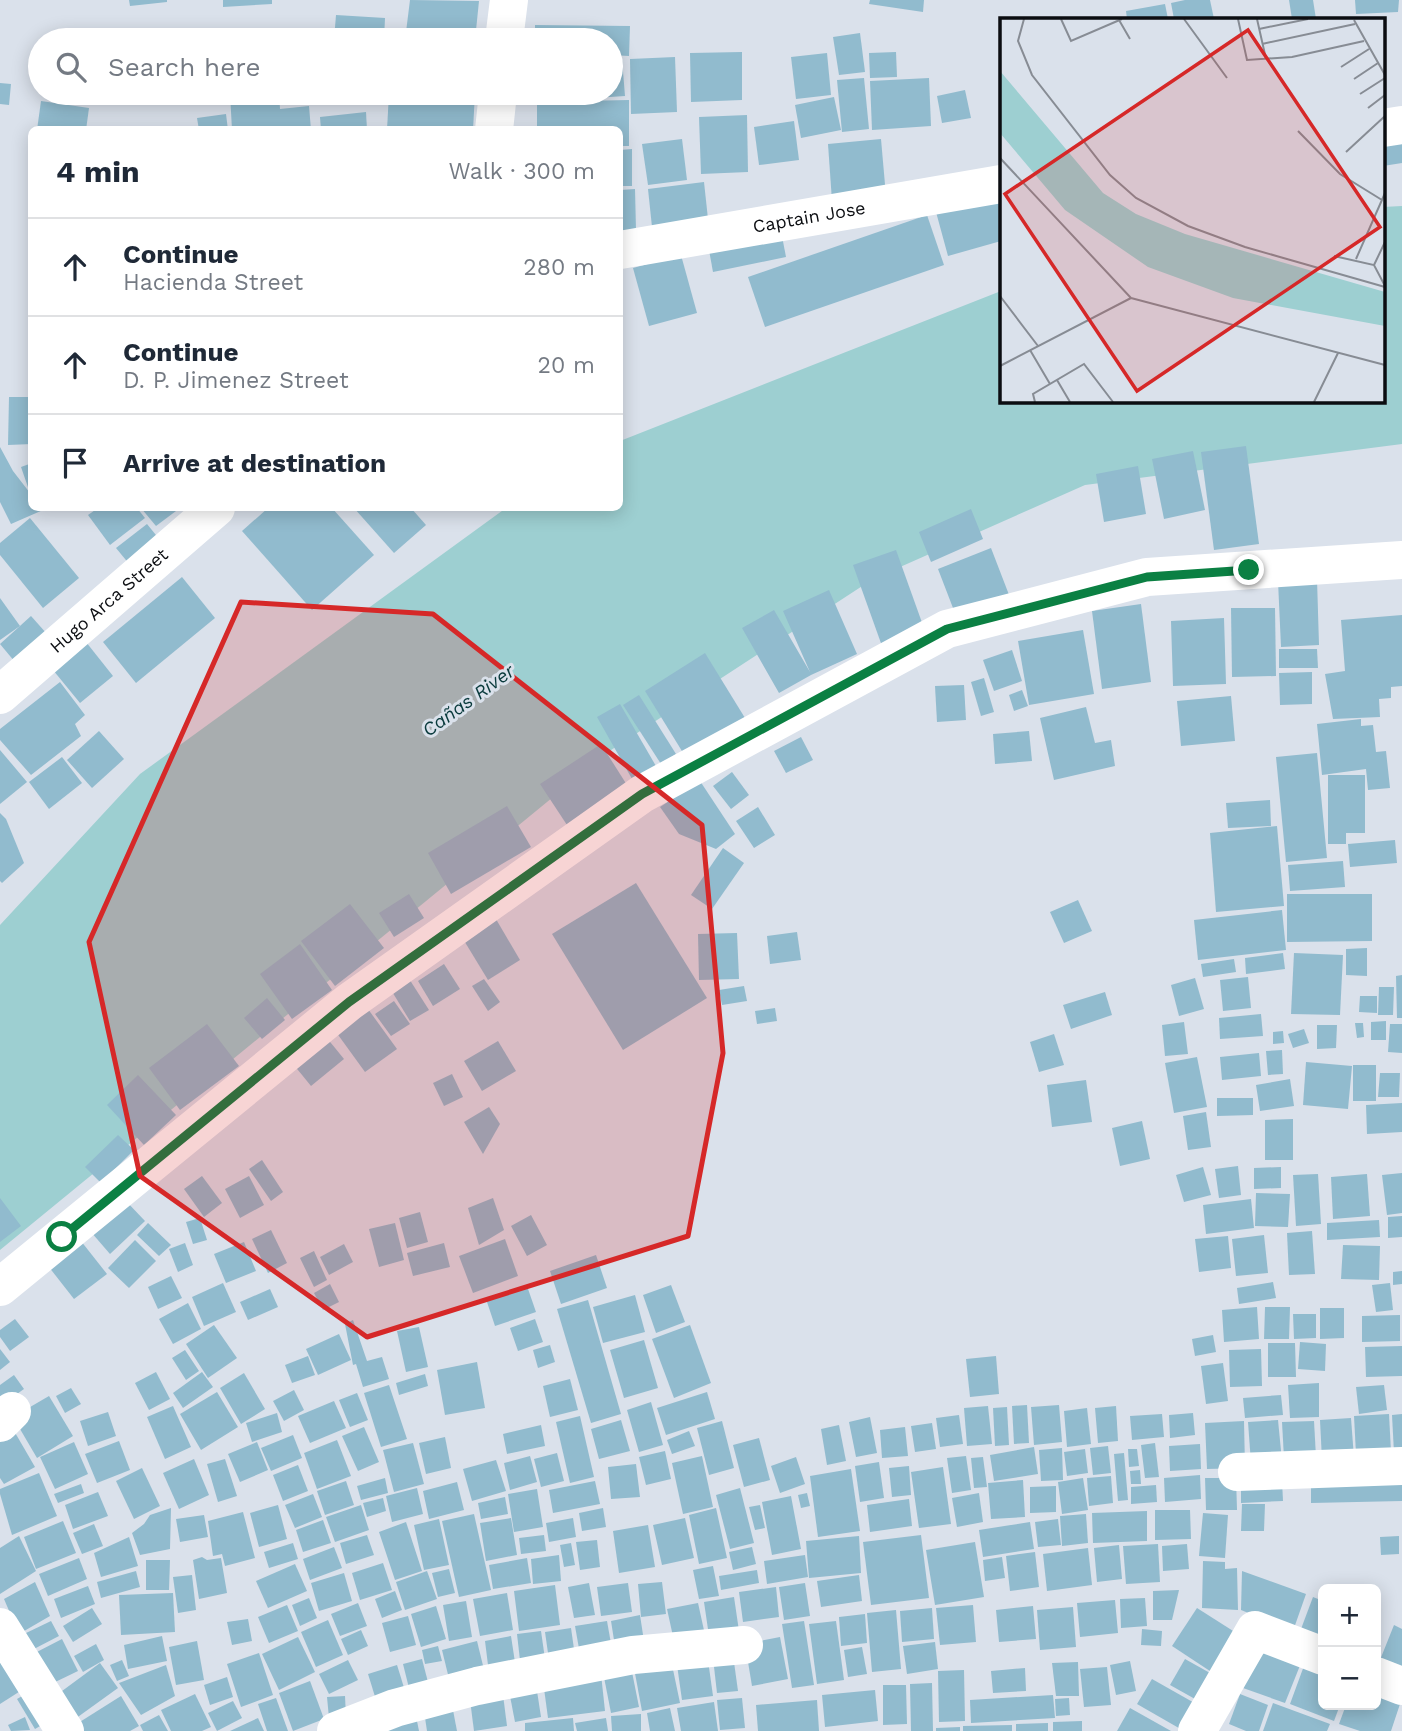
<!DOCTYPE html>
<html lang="en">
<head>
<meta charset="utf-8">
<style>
	:root { --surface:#fff; --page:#f2f2f3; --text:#1f2937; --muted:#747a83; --line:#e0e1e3 }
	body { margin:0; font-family:"Work Sans",sans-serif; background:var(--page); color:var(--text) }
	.controls { position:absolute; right:21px; bottom:21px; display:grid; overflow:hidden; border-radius:10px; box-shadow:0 4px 18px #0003 }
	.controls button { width:63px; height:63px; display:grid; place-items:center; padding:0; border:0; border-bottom:2px solid var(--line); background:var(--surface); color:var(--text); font:35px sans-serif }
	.stop { position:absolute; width:21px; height:21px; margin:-16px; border:5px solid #0b8043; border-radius:50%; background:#fff }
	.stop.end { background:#0b8043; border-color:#fff; box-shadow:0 2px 7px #0008 }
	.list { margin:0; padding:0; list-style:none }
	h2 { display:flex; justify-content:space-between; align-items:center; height:91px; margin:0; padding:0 28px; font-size:30px }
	h2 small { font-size:23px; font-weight:400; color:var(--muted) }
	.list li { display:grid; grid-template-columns:46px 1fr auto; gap:21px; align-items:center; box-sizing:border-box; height:98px; padding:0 28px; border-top:2px solid var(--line) }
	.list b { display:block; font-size:26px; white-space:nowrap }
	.list p { margin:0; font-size:23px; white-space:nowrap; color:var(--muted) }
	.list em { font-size:23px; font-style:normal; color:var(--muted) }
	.icon { flex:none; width:38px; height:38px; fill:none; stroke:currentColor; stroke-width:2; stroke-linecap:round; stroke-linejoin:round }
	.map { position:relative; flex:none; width:1402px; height:1731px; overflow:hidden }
	.search { position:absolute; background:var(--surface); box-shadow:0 4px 18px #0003; left:28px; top:28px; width:595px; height:77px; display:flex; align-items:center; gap:18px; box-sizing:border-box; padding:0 24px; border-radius:38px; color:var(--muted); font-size:26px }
	.panel { position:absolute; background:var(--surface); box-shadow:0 4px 18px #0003; left:28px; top:126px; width:595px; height:385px; border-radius:10px }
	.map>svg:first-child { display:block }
	.water { fill:#9dcfd1 }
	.building { fill:#91bbce }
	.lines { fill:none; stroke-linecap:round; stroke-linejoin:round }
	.minor { stroke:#fff; stroke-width:38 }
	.route { stroke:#0b8043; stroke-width:9 }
	.marked { fill:#d62828; fill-opacity:0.2; stroke:#d62828; stroke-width:5; stroke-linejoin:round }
	.labels { text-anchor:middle; stroke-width:6; stroke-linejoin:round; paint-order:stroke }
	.street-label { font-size:18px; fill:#0b0d11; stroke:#dae1eb }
	.water-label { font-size:19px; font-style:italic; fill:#093a3c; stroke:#dae1eb }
	.inset-road { fill:none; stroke:#878c94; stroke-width:2 }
	.view { fill:#d62828; fill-opacity:0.15; stroke:#d62828; stroke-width:3.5 }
	.inset-edge { fill:none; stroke:#0b0d11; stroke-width:3.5 }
</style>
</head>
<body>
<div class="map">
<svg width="1402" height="1731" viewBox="0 0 1402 1731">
	<rect width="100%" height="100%" fill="#dae1eb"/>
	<polygon class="water" points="1402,206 1402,444 1085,485 873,579 608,752 0,1250 0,925 140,774 506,508 620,508 620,441 1001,291 1001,401 1383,401 1383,207"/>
	<g class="building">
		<polygon points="129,0 167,0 167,2 130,6"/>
		<polygon points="223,0 272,0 272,4 223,7"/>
		<polygon points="410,0 479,1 475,40 405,40"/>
		<polygon points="870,0 924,0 923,12 869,4"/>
		<polygon points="1185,0 1210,0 1214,19 1174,19 1171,3"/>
		<polygon points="1289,0 1313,0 1316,19 1292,19"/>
		<polygon points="1355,0 1399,0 1398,12 1356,14"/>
		<polygon points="1165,4 1168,19 1127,19 1126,11"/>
		<polygon points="336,15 385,18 384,40 334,40"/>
		<polygon points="535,25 630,26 629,56 611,55 611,40 535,40"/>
		<polygon points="860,33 865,72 839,75 833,37"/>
		<polygon points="742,52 742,100 691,102 690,53"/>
		<polygon points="896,52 897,77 870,78 869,53"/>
		<polygon points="827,53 831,95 796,99 791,57"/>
		<polygon points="675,57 677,112 631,114 630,59"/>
		<polygon points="611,59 622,59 625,96 595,98 595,93 611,93"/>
		<polygon points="864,78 869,129 842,132 837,80"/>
		<polygon points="929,78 931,126 872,130 870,81"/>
		<polygon points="0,83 11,84 9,105 0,104"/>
		<polygon points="965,90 971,118 942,123 937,96"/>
		<polygon points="230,93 279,93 280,109 309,106 311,130 232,130"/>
		<polygon points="389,93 475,93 473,130 387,130"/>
		<rect x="526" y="93" width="58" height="5"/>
		<polygon points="834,97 841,130 801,138 795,105"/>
		<polygon points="629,100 629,146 620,146 620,130 537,130 537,102"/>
		<polygon points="41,101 89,108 86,130 37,130"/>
		<polygon points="366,112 367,130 321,130 320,117"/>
		<polygon points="226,114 228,130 199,130 197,118"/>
		<polygon points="747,115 748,172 701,174 699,117"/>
		<polygon points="794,121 799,160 759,165 754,127"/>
		<polygon points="1402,134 1402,163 1383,166 1383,137"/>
		<polygon points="682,139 687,180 648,185 642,144"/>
		<polygon points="881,139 886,196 832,201 828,144"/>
		<polygon points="632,149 632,186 620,186 620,150"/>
		<polygon points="704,182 708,219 652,227 648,189"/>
		<polygon points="635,189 636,230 620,231 620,190"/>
		<polygon points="1001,194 1001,241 948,256 936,212"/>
		<polygon points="927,215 944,265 765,327 748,277"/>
		<polygon points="782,236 786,257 713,272 709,250"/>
		<polygon points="681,255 697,313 649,326 633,268"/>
		<polygon points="9,397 32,397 32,444 8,445"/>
		<polygon points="1246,446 1259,544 1214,550 1201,452"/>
		<polygon points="0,447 13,471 30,493 21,467 32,463 32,508 41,508 43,510 11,524 0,502"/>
		<polygon points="1193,451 1205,510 1164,519 1152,459"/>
		<polygon points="1138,466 1146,514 1104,522 1096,474"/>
		<polygon points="98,508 137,508 145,518 110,545 88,515"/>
		<polygon points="141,508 180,508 156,526"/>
		<polygon points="268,508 332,508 374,555 312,610 242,531"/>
		<polygon points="354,508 411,508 426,525 394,553"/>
		<polygon points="971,509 983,539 931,562 919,532"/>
		<polygon points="30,518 79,578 43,608 0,555 0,543"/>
		<polygon points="147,524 160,540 130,565 116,548"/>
		<polygon points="991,548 1011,600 958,621 938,569"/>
		<polygon points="896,550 925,631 882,646 853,565"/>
		<polygon points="182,577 215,618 136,683 103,642"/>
		<polygon points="1317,579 1319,645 1281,647 1278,581"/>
		<polygon points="829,590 857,654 811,675 779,693 742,628 774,610 810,672 783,611"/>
		<polygon points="0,598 20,626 0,640"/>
		<polygon points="1141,604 1151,682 1102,689 1092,611"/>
		<polygon points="1231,608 1275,608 1276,676 1232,677"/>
		<polygon points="1402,615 1402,686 1391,687 1391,698 1379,699 1380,717 1333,719 1325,674 1345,671 1341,620"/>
		<polygon points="31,616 47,634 15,662 0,644"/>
		<polygon points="1224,618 1226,684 1173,686 1171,621"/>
		<polygon points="1083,630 1094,694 1029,705 1018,641"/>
		<polygon points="86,642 113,676 80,703 53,670"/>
		<polygon points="1279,649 1317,649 1318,668 1279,668"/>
		<polygon points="1012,650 1022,681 994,691 983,660"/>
		<polygon points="705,653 745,718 685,756 645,691"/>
		<polygon points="1312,672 1312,704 1280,705 1279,673"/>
		<polygon points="984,678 994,712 981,716 971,682"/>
		<polygon points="60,682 85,715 75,724 81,736 31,775 0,740 0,729"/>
		<polygon points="964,685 966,720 937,722 935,686"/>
		<polygon points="1022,690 1028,706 1014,711 1009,695"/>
		<polygon points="639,695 676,754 661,764 623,705"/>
		<polygon points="1231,696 1235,741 1181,746 1177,701"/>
		<polygon points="620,704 660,773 636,786 597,717"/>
		<polygon points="1086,707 1095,743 1111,740 1115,766 1054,780 1040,718"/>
		<polygon points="1361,719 1361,726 1373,725 1376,752 1386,751 1390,788 1368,790 1366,769 1322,775 1317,724"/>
		<polygon points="99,731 124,759 92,788 67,760"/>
		<polygon points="1029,731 1032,761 995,764 993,734"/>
		<polygon points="801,737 813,760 786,773 774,751"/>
		<polygon points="601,744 627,785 567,825 540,784"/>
		<polygon points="0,750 27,782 0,804"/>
		<polygon points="1317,753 1327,858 1286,862 1276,757"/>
		<polygon points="62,757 82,783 49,809 29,782"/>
		<polygon points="732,772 749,795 731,809 713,786"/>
		<polygon points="1328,775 1365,775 1365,833 1346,833 1346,844 1328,844"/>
		<polygon points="700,781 735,834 716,849 679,834 660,807"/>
		<polygon points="1270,800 1271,826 1228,828 1226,803"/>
		<polygon points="507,806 531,847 451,894 428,853"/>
		<polygon points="758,807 775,835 754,848 736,821"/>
		<polygon points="0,813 6,819 24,863 2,883 0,881"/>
		<polygon points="1277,826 1284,906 1216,912 1210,833"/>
		<polygon points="1395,840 1397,863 1350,867 1348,844"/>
		<polygon points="723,848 744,863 712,909 691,895"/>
		<polygon points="1343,861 1345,887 1290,891 1288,865"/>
		<polygon points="636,883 707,998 623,1050 552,934"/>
		<polygon points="409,894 424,918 394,937 379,913"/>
		<polygon points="1287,894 1372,894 1372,941 1287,942"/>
		<polygon points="1078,900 1092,931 1064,943 1050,912"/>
		<polygon points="350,904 384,948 335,986 301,941"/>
		<polygon points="1282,910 1286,950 1198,960 1194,920"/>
		<polygon points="493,914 520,960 488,980 460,934"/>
		<polygon points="797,932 801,960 770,964 767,936"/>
		<polygon points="737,933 739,979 699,980 698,934"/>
		<polygon points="300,944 332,990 292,1019 260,974"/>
		<polygon points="1367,948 1367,976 1346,975 1346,949"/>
		<polygon points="1283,953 1285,969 1246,974 1245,958"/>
		<polygon points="1294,953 1343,955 1340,1015 1291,1014"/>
		<polygon points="1234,959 1236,972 1203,977 1201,964"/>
		<polygon points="444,964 460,989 433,1006 418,981"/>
		<polygon points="406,974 429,1010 410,1021 388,985"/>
		<polygon points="1402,975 1402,1018 1397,1018 1396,976"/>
		<polygon points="1248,977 1251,1008 1223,1011 1220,980"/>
		<polygon points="1195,978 1204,1009 1179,1016 1171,985"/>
		<polygon points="484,979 500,1002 488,1011 472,986"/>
		<polygon points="744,986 747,1001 722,1005 719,990"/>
		<polygon points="1379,987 1394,987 1393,1015 1378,1015"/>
		<polygon points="1105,992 1112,1015 1071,1029 1063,1005"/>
		<polygon points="1360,996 1377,996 1377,1013 1359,1012"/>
		<polygon points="267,998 285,1020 262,1039 244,1018"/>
		<polygon points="394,1001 410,1024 391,1036 375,1014"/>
		<polygon points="775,1008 777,1021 757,1024 755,1011"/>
		<polygon points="368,1009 397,1049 365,1072 336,1032"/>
		<polygon points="1261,1014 1263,1036 1220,1039 1219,1018"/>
		<polygon points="1386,1021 1386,1040 1371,1040 1371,1022"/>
		<polygon points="1184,1022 1188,1054 1165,1056 1162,1025"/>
		<polygon points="1355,1023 1363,1023 1364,1037 1357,1038"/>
		<polygon points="207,1024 239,1066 180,1110 149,1068"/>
		<polygon points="1390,1024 1402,1024 1402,1053 1388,1052"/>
		<polygon points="1317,1025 1337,1025 1336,1048 1317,1049"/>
		<polygon points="1304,1029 1309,1043 1293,1048 1288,1034"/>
		<polygon points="1283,1031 1284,1043 1273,1044 1273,1032"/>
		<polygon points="322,1032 344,1059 311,1086 289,1059"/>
		<polygon points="1054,1034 1064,1065 1039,1072 1030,1042"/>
		<polygon points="498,1041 516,1071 482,1091 464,1061"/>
		<polygon points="1282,1050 1283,1074 1268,1075 1266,1051"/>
		<polygon points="1259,1053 1261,1076 1222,1080 1220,1057"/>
		<polygon points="1197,1057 1207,1107 1174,1113 1165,1063"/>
		<polygon points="1306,1062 1352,1066 1348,1109 1303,1105"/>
		<rect x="1353" y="1065" width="23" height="36"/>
		<polygon points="1380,1073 1400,1073 1399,1097 1378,1097"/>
		<polygon points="452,1074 463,1097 444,1106 433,1083"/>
		<polygon points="138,1075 176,1115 144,1145 107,1105"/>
		<polygon points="1290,1079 1294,1106 1260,1111 1256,1085"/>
		<polygon points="1086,1080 1092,1122 1052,1127 1047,1085"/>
		<polygon points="1217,1098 1253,1098 1253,1115 1217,1116"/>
		<polygon points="1402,1103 1402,1132 1367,1134 1366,1105"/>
		<polygon points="489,1107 500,1124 483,1154 464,1122"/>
		<polygon points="1206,1112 1211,1147 1188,1150 1183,1116"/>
		<polygon points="1293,1119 1293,1160 1265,1160 1265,1120"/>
		<polygon points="1142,1121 1150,1159 1120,1166 1112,1128"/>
		<polygon points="118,1135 134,1150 101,1183 85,1167"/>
		<polygon points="262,1160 283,1192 271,1201 249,1169"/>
		<polygon points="1238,1166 1241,1195 1219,1198 1215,1169"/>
		<polygon points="1203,1167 1211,1195 1184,1202 1176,1175"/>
		<polygon points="1281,1167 1281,1188 1254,1189 1254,1168"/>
		<polygon points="1402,1173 1402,1213 1387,1215 1382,1175"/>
		<polygon points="1318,1174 1321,1224 1296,1226 1293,1175"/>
		<polygon points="1367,1174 1370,1216 1333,1219 1331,1177"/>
		<polygon points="202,1176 222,1203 204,1217 184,1189"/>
		<polygon points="249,1176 264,1205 240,1218 225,1189"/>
		<polygon points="1256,1193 1290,1194 1288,1227 1255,1226"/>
		<polygon points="0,1198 21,1226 0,1242"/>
		<polygon points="493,1198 504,1230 479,1245 468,1208"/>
		<polygon points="1251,1199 1254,1228 1206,1234 1203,1205"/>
		<polygon points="125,1200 145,1221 110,1254 91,1232"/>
		<polygon points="420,1212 428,1242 407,1248 399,1218"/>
		<polygon points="531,1215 547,1245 527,1256 511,1226"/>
		<polygon points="1402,1216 1402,1237 1388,1238 1388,1217"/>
		<polygon points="200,1218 207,1240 193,1244 186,1222"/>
		<polygon points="1379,1220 1380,1237 1327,1240 1327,1223"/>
		<polygon points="148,1223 171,1245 159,1256 137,1235"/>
		<polygon points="395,1223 404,1260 379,1267 369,1229"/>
		<polygon points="271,1230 287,1263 268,1273 252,1239"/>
		<polygon points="1312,1231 1315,1274 1289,1275 1287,1233"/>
		<polygon points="1264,1235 1268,1273 1236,1276 1232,1239"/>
		<polygon points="77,1236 107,1274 74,1299 45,1262"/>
		<polygon points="1228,1236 1231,1268 1199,1272 1195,1239"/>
		<polygon points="505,1239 518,1276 473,1293 459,1256"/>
		<polygon points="135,1240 156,1261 129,1288 108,1268"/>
		<polygon points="244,1242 256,1271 226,1283 214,1254"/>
		<polygon points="185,1243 193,1265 178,1272 169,1249"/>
		<polygon points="444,1243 450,1267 413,1276 407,1253"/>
		<polygon points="344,1244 353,1262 329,1275 320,1257"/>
		<polygon points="1343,1245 1380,1246 1379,1280 1341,1279"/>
		<polygon points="314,1251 327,1280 314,1287 300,1258"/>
		<polygon points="596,1255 607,1288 561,1304 550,1271"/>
		<polygon points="1402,1271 1402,1284 1393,1285 1393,1272"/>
		<polygon points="171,1276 182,1298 158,1309 148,1287"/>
		<polygon points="1273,1282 1276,1298 1239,1304 1237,1288"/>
		<polygon points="223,1283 236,1312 204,1326 192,1297"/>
		<polygon points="1390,1283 1393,1310 1376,1312 1372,1285"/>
		<polygon points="330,1284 339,1302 323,1310 314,1293"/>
		<polygon points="671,1285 685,1322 656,1333 643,1295"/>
		<polygon points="527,1286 536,1312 495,1326 486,1299"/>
		<polygon points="270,1289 278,1307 248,1320 240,1302"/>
		<polygon points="635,1295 645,1332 603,1343 593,1307"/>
		<polygon points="588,1300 621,1414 591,1423 557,1309"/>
		<polygon points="188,1303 201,1329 173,1344 159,1319"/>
		<polygon points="1257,1307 1259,1339 1224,1342 1222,1310"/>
		<polygon points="1265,1307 1290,1307 1289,1339 1264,1339"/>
		<polygon points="1320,1308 1344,1308 1344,1338 1320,1339"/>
		<polygon points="1293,1314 1316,1314 1316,1338 1294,1339"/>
		<polygon points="1400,1315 1400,1341 1362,1342 1362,1316"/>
		<polygon points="15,1319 29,1337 10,1351 0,1337 0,1330"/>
		<polygon points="535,1319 543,1342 518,1351 510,1328"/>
		<polygon points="353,1320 367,1361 382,1357 389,1379 363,1387 356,1364 353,1365 345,1324"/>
		<polygon points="214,1325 237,1358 208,1378 186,1344"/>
		<polygon points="690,1325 711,1383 674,1398 652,1339"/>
		<polygon points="419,1327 428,1367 406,1372 397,1331"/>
		<polygon points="339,1334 351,1360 318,1375 306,1349"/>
		<polygon points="1213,1335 1216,1352 1195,1356 1192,1339"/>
		<polygon points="644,1340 658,1388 624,1398 610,1350"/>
		<polygon points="1300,1342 1326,1344 1325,1371 1298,1369"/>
		<polygon points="1268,1343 1295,1343 1296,1377 1268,1377"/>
		<polygon points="550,1345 555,1362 538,1368 533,1350"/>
		<polygon points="1402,1346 1402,1376 1366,1377 1365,1347"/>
		<polygon points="0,1349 10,1362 0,1370"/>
		<polygon points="1261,1349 1262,1386 1230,1387 1229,1350"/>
		<polygon points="185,1350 199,1371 186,1380 172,1358"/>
		<polygon points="308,1356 315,1375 292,1383 285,1365"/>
		<polygon points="996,1356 999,1394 970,1397 966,1359"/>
		<polygon points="477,1362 485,1408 445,1415 437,1370"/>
		<polygon points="1223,1363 1228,1401 1206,1404 1201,1366"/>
		<polygon points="156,1372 170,1399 149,1410 135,1383"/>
		<polygon points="202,1372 213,1387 183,1408 173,1393"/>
		<polygon points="244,1373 265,1409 241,1424 220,1388"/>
		<polygon points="425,1374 428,1386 399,1395 396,1383"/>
		<polygon points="14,1375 24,1389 0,1406 0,1385"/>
		<polygon points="570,1379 578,1410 550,1417 543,1386"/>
		<polygon points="1319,1383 1319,1417 1290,1418 1288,1385"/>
		<polygon points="389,1385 407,1439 381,1447 364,1393"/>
		<polygon points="1384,1385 1387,1410 1359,1414 1356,1387"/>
		<polygon points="71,1388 81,1404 65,1413 56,1396"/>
		<polygon points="294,1390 304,1410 284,1421 273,1401"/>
		<polygon points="217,1392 238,1427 201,1450 180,1414"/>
		<polygon points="707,1392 715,1419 666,1435 657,1408"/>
		<polygon points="357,1393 368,1420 350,1427 339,1400"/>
		<polygon points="1281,1395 1283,1415 1245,1418 1243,1398"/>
		<polygon points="49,1396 73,1436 37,1458 13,1417"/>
		<polygon points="334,1401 346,1428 310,1443 298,1416"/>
		<polygon points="651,1402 663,1445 639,1452 627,1410"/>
		<polygon points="1027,1405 1029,1443 1014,1444 1012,1406"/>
		<polygon points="1059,1405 1062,1442 1034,1445 1031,1407"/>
		<polygon points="173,1406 191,1447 165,1459 147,1417"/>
		<polygon points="988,1406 992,1444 967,1446 964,1408"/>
		<polygon points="1116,1406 1118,1441 1098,1443 1095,1408"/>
		<polygon points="1007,1407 1009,1445 995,1446 993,1408"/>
		<polygon points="1087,1408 1091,1444 1067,1447 1064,1411"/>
		<polygon points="108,1412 116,1436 88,1446 80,1421"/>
		<polygon points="277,1413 282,1432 252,1442 246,1423"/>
		<polygon points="1193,1413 1195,1435 1170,1438 1169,1415"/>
		<polygon points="1162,1414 1164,1437 1132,1440 1130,1416"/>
		<polygon points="1389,1414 1391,1452 1356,1454 1354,1416"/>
		<polygon points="1402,1414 1402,1453 1394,1453 1392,1415"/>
		<polygon points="959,1415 963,1444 940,1447 936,1418"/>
		<polygon points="580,1416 594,1477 570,1483 556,1422"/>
		<polygon points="870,1417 877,1453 856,1457 849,1422"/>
		<polygon points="1351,1418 1354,1458 1322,1460 1320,1420"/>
		<polygon points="621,1420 630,1451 599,1459 591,1429"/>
		<polygon points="1278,1420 1282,1461 1251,1463 1248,1422"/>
		<polygon points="722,1421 734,1468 709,1475 697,1428"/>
		<polygon points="1244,1421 1245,1468 1207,1469 1205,1423"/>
		<polygon points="1314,1421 1316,1457 1284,1458 1282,1422"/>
		<polygon points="932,1423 936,1449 915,1452 911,1426"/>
		<polygon points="10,1424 35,1467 4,1484 0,1478 0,1432"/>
		<polygon points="541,1425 545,1446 507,1454 503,1434"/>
		<polygon points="839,1425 846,1461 827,1465 821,1429"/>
		<polygon points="364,1427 379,1462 358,1471 342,1436"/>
		<polygon points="905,1427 908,1456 882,1458 880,1430"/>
		<polygon points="689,1431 695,1446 672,1454 667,1440"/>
		<polygon points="293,1435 302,1458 271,1471 261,1448"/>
		<polygon points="445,1437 451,1468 426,1474 419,1443"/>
		<polygon points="759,1438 770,1480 744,1487 733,1445"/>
		<polygon points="337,1440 351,1476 317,1489 304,1453"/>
		<polygon points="119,1441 130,1470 97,1483 85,1454"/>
		<polygon points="74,1442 88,1474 55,1489 40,1457"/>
		<polygon points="257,1442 268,1470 240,1482 228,1454"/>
		<polygon points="413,1443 424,1484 394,1492 383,1450"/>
		<polygon points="1155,1443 1159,1477 1145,1478 1141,1445"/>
		<polygon points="1200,1444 1201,1469 1170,1471 1169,1446"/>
		<polygon points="1108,1446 1111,1473 1093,1475 1090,1448"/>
		<polygon points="1034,1447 1038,1474 994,1481 990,1455"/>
		<polygon points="1062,1448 1063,1480 1041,1481 1039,1450"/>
		<polygon points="1085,1449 1088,1473 1067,1476 1064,1452"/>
		<polygon points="1128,1449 1137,1449 1139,1466 1129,1467"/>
		<polygon points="665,1451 671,1479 646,1485 639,1457"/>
		<polygon points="557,1453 564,1481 541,1487 534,1459"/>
		<polygon points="1124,1453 1128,1500 1118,1501 1114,1454"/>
		<polygon points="530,1456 537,1482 510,1490 504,1463"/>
		<polygon points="702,1456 713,1507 683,1514 672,1463"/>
		<polygon points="966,1456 971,1490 952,1493 947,1458"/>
		<polygon points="796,1457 805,1484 780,1493 771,1466"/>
		<polygon points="983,1457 987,1487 974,1488 971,1458"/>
		<polygon points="194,1459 209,1495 179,1509 163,1473"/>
		<polygon points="225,1459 237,1496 218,1502 207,1464"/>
		<polygon points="496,1460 506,1491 472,1501 463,1469"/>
		<polygon points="879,1462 884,1498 860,1502 855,1466"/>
		<polygon points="636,1464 640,1497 611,1499 608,1467"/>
		<polygon points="298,1465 308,1491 283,1501 273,1475"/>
		<polygon points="909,1466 911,1495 892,1497 889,1468"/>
		<polygon points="943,1467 951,1524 919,1528 911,1472"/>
		<polygon points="142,1468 160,1506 134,1519 116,1481"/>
		<polygon points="851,1469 860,1531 818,1537 810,1476"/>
		<polygon points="1140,1470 1141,1484 1131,1484 1130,1471"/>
		<polygon points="39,1473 57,1516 12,1535 0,1494 0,1489"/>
		<polygon points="1402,1474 1402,1501 1311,1503 1311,1476"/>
		<polygon points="1200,1475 1201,1499 1165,1502 1164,1478"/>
		<polygon points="1111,1476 1113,1503 1089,1506 1087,1478"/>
		<polygon points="385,1478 388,1493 361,1500 357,1486"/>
		<polygon points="1083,1478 1088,1510 1062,1514 1058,1482"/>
		<polygon points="1205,1478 1236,1478 1237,1510 1206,1510"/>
		<polygon points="1023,1480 1025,1517 991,1519 988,1483"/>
		<polygon points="346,1481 354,1505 325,1515 317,1491"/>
		<polygon points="595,1481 600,1504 553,1513 549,1490"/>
		<polygon points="1282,1481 1283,1501 1241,1503 1241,1483"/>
		<polygon points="457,1482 464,1510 429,1519 423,1491"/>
		<polygon points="81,1484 84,1493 58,1503 54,1494"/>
		<polygon points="1156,1485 1157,1502 1131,1504 1131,1487"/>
		<polygon points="1056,1486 1056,1512 1030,1513 1030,1487"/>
		<polygon points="417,1488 423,1514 392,1522 386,1496"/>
		<polygon points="740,1488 754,1543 730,1549 716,1495"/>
		<polygon points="537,1489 543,1527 514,1532 508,1494"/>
		<polygon points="98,1492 108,1516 73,1529 65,1505"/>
		<polygon points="807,1493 810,1506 801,1508 798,1495"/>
		<polygon points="979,1493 983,1522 957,1527 952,1498"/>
		<polygon points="313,1494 322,1517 295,1528 285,1505"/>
		<polygon points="791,1496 801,1549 772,1555 762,1502"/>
		<polygon points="505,1497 508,1514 481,1519 478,1503"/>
		<polygon points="383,1498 386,1511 367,1517 363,1503"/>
		<polygon points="909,1499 912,1526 870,1532 867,1505"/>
		<polygon points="1242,1504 1265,1504 1264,1531 1241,1531"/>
		<polygon points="278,1505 287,1539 259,1547 250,1513"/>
		<polygon points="361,1505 369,1530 335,1542 326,1517"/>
		<polygon points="760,1505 765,1528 755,1530 749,1507"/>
		<polygon points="171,1508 170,1549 140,1555 132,1533 144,1524 150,1515"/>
		<polygon points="603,1508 606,1527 582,1531 579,1513"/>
		<polygon points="716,1508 727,1558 699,1564 689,1515"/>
		<polygon points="1155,1510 1190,1510 1191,1539 1155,1540"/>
		<polygon points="1147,1511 1147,1541 1093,1543 1092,1513"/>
		<polygon points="243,1512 255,1558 225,1566 222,1554 213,1556 208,1521"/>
		<polygon points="1203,1513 1228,1515 1225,1558 1199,1556"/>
		<polygon points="474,1514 491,1590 459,1597 442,1521"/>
		<polygon points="1086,1514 1088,1543 1062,1546 1060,1516"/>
		<polygon points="204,1515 208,1537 180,1542 176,1519"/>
		<polygon points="511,1518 517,1555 486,1561 480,1523"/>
		<polygon points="573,1518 576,1537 549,1542 546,1523"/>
		<polygon points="685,1518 694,1558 662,1565 653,1525"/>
		<polygon points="439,1519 449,1565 424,1570 414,1525"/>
		<polygon points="1058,1519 1061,1545 1038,1547 1035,1522"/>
		<polygon points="323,1520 331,1543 303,1552 296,1530"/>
		<polygon points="63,1521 76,1553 36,1569 24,1537"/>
		<polygon points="406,1522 422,1571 395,1580 379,1532"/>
		<polygon points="1030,1522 1034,1549 983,1557 979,1530"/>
		<polygon points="94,1524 103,1546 82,1554 73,1533"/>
		<polygon points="648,1525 655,1567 619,1573 613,1531"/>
		<polygon points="367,1535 374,1555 346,1564 340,1543"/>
		<polygon points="544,1535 546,1551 521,1554 519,1538"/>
		<polygon points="921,1535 929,1598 871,1605 863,1542"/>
		<polygon points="19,1536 36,1571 0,1594 0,1548"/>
		<polygon points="859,1536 861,1573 809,1578 806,1541"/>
		<polygon points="1399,1536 1399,1554 1381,1555 1380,1537"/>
		<polygon points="129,1537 138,1566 101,1577 94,1553"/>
		<polygon points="597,1540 600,1567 580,1570 576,1542"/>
		<polygon points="975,1542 984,1597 935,1605 926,1550"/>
		<polygon points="293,1543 298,1559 269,1568 264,1552"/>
		<polygon points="571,1543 575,1565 564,1567 560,1545"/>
		<polygon points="1158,1544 1160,1582 1126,1584 1123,1546"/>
		<polygon points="1187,1544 1189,1569 1163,1571 1162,1546"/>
		<polygon points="1119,1545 1122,1579 1097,1582 1094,1548"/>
		<polygon points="334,1547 342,1568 310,1580 303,1559"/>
		<polygon points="752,1547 756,1564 733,1570 729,1552"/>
		<polygon points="1088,1548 1092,1585 1047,1591 1043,1554"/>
		<polygon points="1035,1552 1039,1587 1010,1591 1006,1556"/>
		<polygon points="559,1555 561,1581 533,1584 531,1559"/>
		<polygon points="805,1555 808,1577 767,1584 764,1561"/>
		<polygon points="202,1557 207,1560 221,1558 227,1593 199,1599 193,1560"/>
		<polygon points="1002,1557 1005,1578 985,1581 983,1560"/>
		<polygon points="79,1558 87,1579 48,1596 39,1574"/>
		<polygon points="527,1558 531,1583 493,1589 489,1565"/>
		<polygon points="146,1560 170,1560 169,1590 146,1590"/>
		<polygon points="1203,1561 1225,1562 1225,1569 1237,1568 1238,1610 1202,1608"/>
		<polygon points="383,1563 392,1590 360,1600 352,1573"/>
		<polygon points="295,1564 307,1591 268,1608 256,1581"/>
		<polygon points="713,1566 719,1596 699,1599 693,1570"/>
		<polygon points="449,1569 455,1593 438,1597 432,1573"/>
		<polygon points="757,1570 759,1583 721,1590 719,1576"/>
		<polygon points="136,1571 140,1587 101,1598 97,1582"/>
		<polygon points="427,1571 437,1599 405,1610 396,1582"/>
		<polygon points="1242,1571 1306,1594 1293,1631 1241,1610"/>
		<polygon points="344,1573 352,1601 319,1611 311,1583"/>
		<polygon points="192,1575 196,1610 178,1613 173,1577"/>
		<polygon points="859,1575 862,1601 821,1607 817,1581"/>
		<polygon points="35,1582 50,1616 19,1634 4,1599"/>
		<polygon points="662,1582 666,1614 641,1617 638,1584"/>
		<polygon points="589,1583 595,1615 574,1618 568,1587"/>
		<polygon points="628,1583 632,1612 601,1616 597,1587"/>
		<polygon points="805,1583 810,1616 784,1620 779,1587"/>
		<polygon points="555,1585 560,1625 519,1631 514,1591"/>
		<polygon points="88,1586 95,1604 61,1618 54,1599"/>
		<polygon points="776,1587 779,1617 743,1622 739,1592"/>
		<polygon points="1179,1590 1172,1620 1153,1620 1153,1591"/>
		<polygon points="395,1591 402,1610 382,1618 375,1599"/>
		<polygon points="173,1593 175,1632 121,1635 119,1595"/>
		<polygon points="507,1593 513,1630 480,1636 473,1599"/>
		<polygon points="734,1597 739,1631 709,1636 704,1602"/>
		<polygon points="1313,1597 1323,1601 1323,1646 1298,1637"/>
		<polygon points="309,1598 317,1618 300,1626 292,1605"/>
		<polygon points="1145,1598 1147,1626 1121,1628 1120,1599"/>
		<polygon points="1115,1600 1118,1633 1080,1637 1077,1603"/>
		<polygon points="466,1601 472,1637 449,1641 443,1605"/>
		<polygon points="358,1603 367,1626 340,1636 331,1614"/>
		<polygon points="698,1603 707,1644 676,1650 667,1609"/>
		<polygon points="287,1605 298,1631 269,1643 258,1617"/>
		<polygon points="973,1605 976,1642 940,1645 936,1608"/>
		<polygon points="436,1606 446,1639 421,1647 411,1614"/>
		<polygon points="1033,1606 1036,1639 999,1642 996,1610"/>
		<polygon points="1073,1607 1076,1647 1040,1650 1037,1610"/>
		<polygon points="92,1608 102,1624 73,1642 63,1626"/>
		<polygon points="932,1608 934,1639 902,1642 900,1611"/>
		<polygon points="1197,1608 1241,1636 1216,1675 1172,1646"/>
		<polygon points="896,1610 901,1669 872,1672 867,1613"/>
		<polygon points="865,1614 867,1643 841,1646 839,1617"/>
		<polygon points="640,1615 645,1648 616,1653 611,1621"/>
		<polygon points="408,1616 416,1645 390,1652 382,1623"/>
		<polygon points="248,1619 252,1641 232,1645 227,1622"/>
		<polygon points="328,1620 343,1655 316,1667 301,1632"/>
		<polygon points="51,1621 59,1636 32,1650 24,1634"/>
		<polygon points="607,1621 613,1655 581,1660 575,1626"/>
		<polygon points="804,1621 814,1685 792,1688 782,1624"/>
		<polygon points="836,1621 844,1680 817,1684 809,1624"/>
		<polygon points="1394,1625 1402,1629 1402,1669 1380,1660"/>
		<polygon points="571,1628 576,1663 550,1667 545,1632"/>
		<polygon points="1142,1629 1162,1631 1161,1646 1141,1645"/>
		<polygon points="361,1630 368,1646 348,1655 341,1639"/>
		<polygon points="0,1631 33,1683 0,1704"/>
		<polygon points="541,1631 546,1666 521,1669 517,1634"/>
		<polygon points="162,1636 167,1661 128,1669 124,1645"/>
		<polygon points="511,1636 516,1669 489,1673 485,1641"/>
		<polygon points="298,1637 315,1672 279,1690 262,1654"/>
		<polygon points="780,1637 788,1679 752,1686 745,1644"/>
		<polygon points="62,1639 78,1671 47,1686 31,1655"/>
		<polygon points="197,1641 204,1680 176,1685 169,1647"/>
		<polygon points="477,1641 487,1682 452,1691 442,1650"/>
		<polygon points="935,1642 938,1669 907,1674 903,1646"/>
		<polygon points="96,1644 104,1660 83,1672 74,1656"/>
		<polygon points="438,1646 442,1661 425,1664 422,1650"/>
		<polygon points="862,1647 867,1674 848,1677 844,1650"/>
		<polygon points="1259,1647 1301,1663 1285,1703 1243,1688"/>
		<polygon points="259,1653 273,1695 241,1707 227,1664"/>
		<polygon points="707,1653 713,1696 682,1700 676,1658"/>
		<polygon points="733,1655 738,1691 717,1693 713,1658"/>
		<polygon points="422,1659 429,1686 410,1692 403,1664"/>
		<polygon points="1185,1659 1210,1673 1195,1699 1170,1685"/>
		<polygon points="122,1660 129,1676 117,1681 110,1665"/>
		<polygon points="348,1660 358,1680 329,1694 319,1674"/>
		<polygon points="671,1660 680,1703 642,1711 634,1668"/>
		<polygon points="1130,1661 1136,1691 1116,1695 1110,1665"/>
		<polygon points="1078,1662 1079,1696 1056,1696 1052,1663"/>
		<polygon points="100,1663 118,1688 75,1719 58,1694"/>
		<polygon points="1305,1663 1323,1670 1323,1705 1340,1705 1334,1721 1290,1704"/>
		<polygon points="166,1665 175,1696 141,1715 119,1683"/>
		<polygon points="397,1665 406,1694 377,1703 368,1674"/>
		<polygon points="631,1667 639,1707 611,1713 603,1672"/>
		<polygon points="1107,1667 1111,1705 1084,1707 1080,1669"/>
		<polygon points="1025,1668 1026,1691 993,1693 991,1671"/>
		<polygon points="964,1670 965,1721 939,1722 938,1671"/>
		<polygon points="601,1674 605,1711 548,1718 543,1681"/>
		<polygon points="227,1677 233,1697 210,1705 204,1685"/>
		<polygon points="1152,1679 1198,1705 1184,1731 1137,1704"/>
		<polygon points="310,1681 324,1719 293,1731 279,1693"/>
		<polygon points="932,1683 933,1731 911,1731 910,1684"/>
		<polygon points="883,1685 906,1685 907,1724 883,1725"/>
		<polygon points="36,1688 54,1718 35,1729 17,1699"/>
		<polygon points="1376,1688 1402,1698 1391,1731 1360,1731 1339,1724 1346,1705 1376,1705"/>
		<polygon points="875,1690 878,1721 825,1727 822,1695"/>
		<polygon points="537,1691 541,1717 515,1722 510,1696"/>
		<polygon points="195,1694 211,1727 202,1731 171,1731 161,1710"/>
		<polygon points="1240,1694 1268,1705 1259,1731 1246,1731 1229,1724"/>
		<polygon points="503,1695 507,1726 474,1731 470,1700"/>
		<polygon points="1053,1695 1055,1718 971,1723 970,1700"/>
		<polygon points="121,1696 139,1726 130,1731 78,1731 75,1725"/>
		<polygon points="345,1696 346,1717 329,1718 327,1697"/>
		<polygon points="276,1698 288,1731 267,1731 258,1704"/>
		<polygon points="742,1698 745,1728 720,1730 717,1700"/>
		<polygon points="1069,1698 1070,1715 1056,1716 1055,1699"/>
		<polygon points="817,1700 819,1731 758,1731 756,1705"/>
		<polygon points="233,1701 242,1718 217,1731 208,1713"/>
		<polygon points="714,1702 718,1731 681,1731 677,1708"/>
		<polygon points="1273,1703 1330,1724 1327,1731 1263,1731"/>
		<polygon points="452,1705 457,1731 427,1731 424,1711"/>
		<polygon points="670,1708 675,1731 650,1731 647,1713"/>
		<polygon points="1130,1708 1171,1731 1117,1731"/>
		<polygon points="415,1711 419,1731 386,1731"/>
		<polygon points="641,1714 641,1731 612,1731 611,1716"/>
		<polygon points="159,1715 168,1731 143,1731 140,1725"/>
		<polygon points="25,1717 30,1730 11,1731 8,1725"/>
		<polygon points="258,1718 264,1731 230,1731"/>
		<polygon points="573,1718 574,1731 525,1731 525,1723"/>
		<polygon points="606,1718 608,1731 577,1731 575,1723"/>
		<polygon points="1082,1721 1082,1731 1053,1731 1053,1722"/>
		<polygon points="1048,1723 1048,1731 1016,1731 1016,1724"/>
		<polygon points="1012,1725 1012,1731 963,1731 963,1726"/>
		<polygon points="960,1727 960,1731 936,1731 936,1728"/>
	</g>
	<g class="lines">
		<g class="minor">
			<polyline points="504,40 509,0"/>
			<polyline points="1383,128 1402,125"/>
			<polyline points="494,130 498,93"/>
			<path id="s1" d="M620,250l381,-66"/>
			<path id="s2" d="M0,695l216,-187"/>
			<polyline points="0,1287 349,1002 642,794 947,629 1147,577 1402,560"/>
			<polyline points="0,1423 12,1411"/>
			<polyline points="1237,1472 1402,1466"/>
			<polyline points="0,1627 65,1731"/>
			<polyline points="1376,1676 1402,1686"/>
			<polyline points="336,1731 395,1708 477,1686 633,1655 744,1645"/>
			<polyline points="1197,1731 1255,1630 1323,1656"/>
		</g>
	</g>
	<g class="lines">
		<polyline class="route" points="62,1237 349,1002 642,794 947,629 1147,577 1249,570"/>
	</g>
	<path class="marked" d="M241,602l192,12 269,211 21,228 -35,183 -321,101 -227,-161 -51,-234z"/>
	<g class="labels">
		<g class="street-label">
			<text dy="6" stroke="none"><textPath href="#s1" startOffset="192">Captain Jose</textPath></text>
			<text dy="6" stroke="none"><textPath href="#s2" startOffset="144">Hugo Arca Street</textPath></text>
		</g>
		<g class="water-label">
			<text transform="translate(468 700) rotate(-36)" y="7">Cañas River</text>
		</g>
	</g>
	<g transform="translate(1000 18)">
		<rect width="385" height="385" fill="#dae1eb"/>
		<path d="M0,53l103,122 33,21 49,20 200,58v34l-152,-28 -85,-31 -83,-57 -65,-77z" fill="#9dcfd1"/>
		<path class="inset-road" d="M24,1l-6,22 14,34 78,100 26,23 52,28 57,21 140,40M61,1l10,22 51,-22M184,1l43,59M238,1l9,41 45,-3 72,-16M257,1l9,40M119,2l11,19M354,2l31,55M259,11l49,-10M262,26l93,-20M341,49l28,-18M354,61l24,-16M360,76l25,-16M368,90l17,-13M298,113l42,43 42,26M346,134l39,-36M0,140l131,140M334,238l40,9 11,21M356,241l29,-66M374,247l11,-23M0,278l38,50M131,280l254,67M30,332l20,34M0,348l131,-68M57,362l13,22M35,384l-2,-8 51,-30 29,38M314,384l24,-49"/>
		<path class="view" d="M248,12l132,197 -243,164 -132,-197z"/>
		<rect width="385" height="385" class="inset-edge"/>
	</g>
</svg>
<div class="controls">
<button>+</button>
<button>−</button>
</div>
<div class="stop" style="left:62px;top:1237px"></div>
<div class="stop end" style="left:1249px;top:570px"></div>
<div class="search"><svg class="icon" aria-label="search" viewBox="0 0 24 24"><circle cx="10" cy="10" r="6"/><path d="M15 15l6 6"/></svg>Search here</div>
<section class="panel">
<h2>4 min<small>Walk · 300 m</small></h2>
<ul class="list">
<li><svg class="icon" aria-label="ahead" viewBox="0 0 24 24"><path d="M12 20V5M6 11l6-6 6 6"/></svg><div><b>Continue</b><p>Hacienda Street</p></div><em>280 m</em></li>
<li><svg class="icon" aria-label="ahead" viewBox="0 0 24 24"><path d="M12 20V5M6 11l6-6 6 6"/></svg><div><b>Continue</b><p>D. P. Jimenez Street</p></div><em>20 m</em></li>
<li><svg class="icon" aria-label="arrive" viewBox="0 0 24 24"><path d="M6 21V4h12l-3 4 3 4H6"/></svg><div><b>Arrive at destination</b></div></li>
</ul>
</section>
</div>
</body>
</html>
